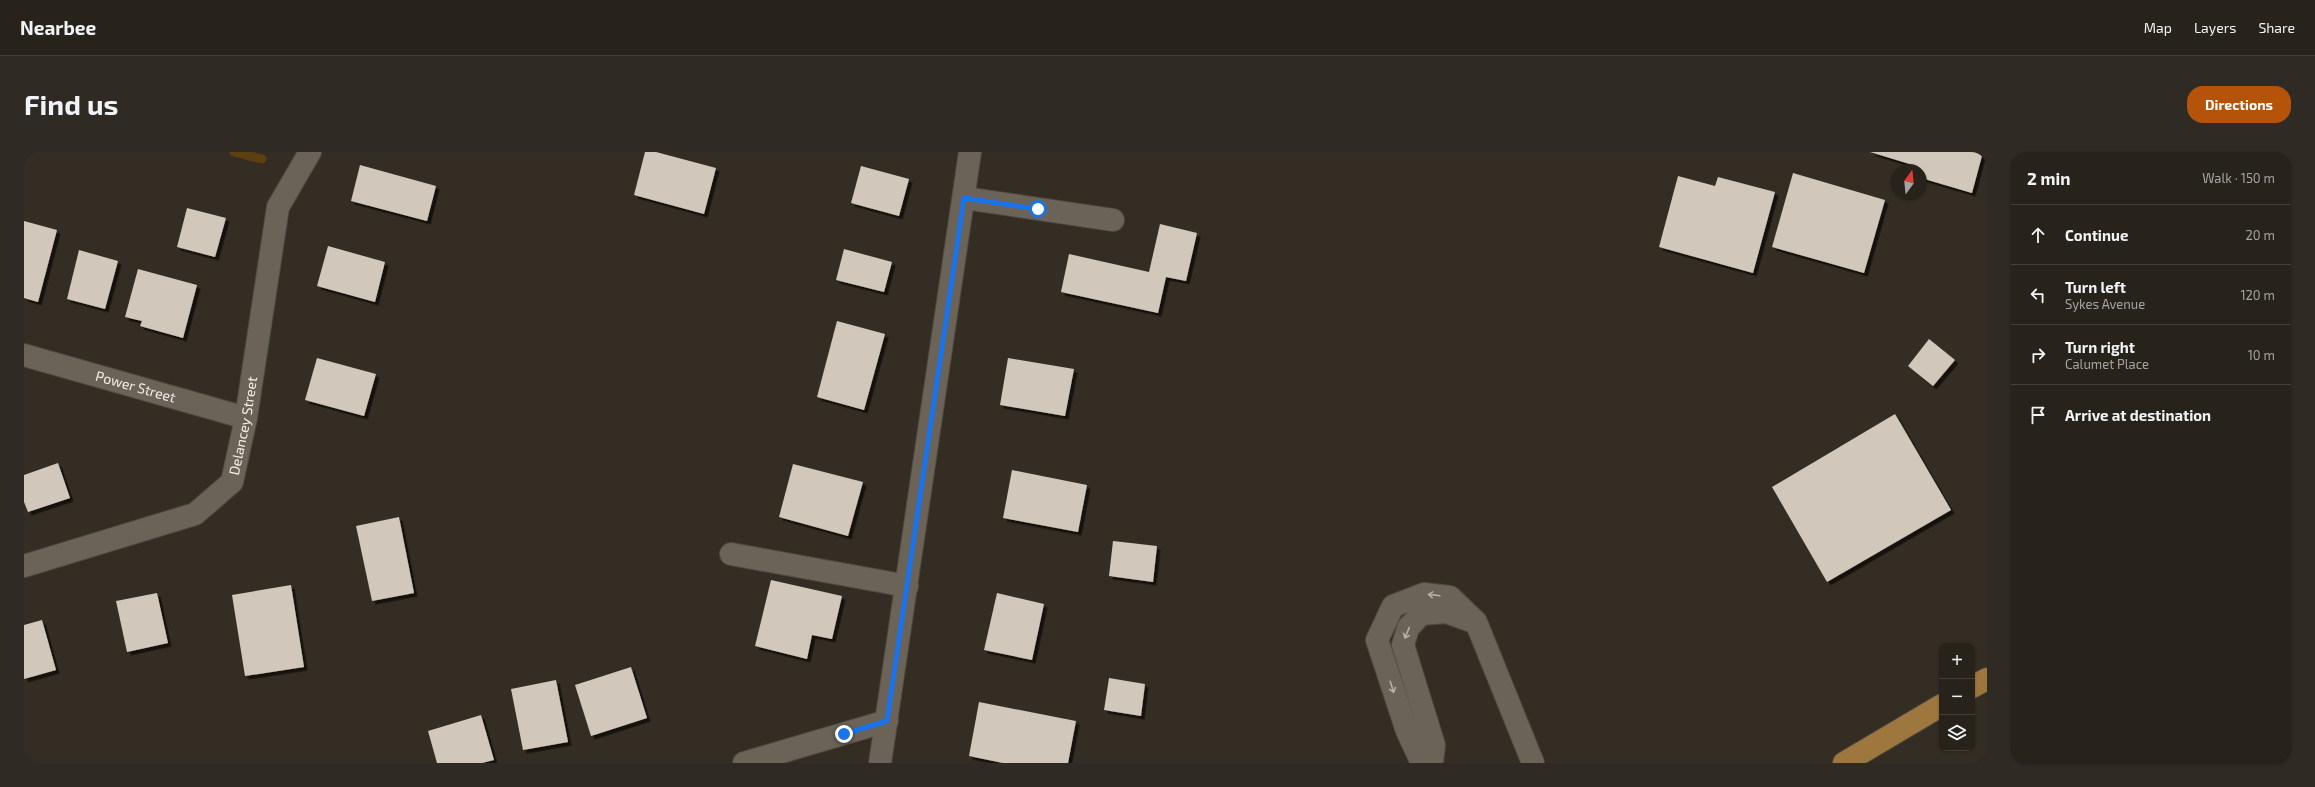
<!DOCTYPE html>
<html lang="en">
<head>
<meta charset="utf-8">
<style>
	:root { --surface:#27221a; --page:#2f2a23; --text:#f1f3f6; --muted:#a4a4a2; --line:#433f39; --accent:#b45309 }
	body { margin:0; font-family:"Exo 2",sans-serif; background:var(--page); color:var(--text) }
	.controls { position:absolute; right:12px; bottom:12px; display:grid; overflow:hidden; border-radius:8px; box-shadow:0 1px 3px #0004 }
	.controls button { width:36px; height:36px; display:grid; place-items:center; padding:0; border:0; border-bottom:1px solid var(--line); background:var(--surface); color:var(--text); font:20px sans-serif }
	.compass { position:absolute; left:1867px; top:12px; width:36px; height:36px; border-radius:50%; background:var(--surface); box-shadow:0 1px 3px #0004; rotate:15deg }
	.stop { position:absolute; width:12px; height:12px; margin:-9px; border:3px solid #1a73e8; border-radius:50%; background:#fff }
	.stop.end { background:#1a73e8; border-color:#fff; box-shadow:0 1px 4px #0008 }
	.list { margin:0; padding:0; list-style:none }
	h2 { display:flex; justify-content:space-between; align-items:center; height:52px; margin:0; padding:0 16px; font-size:17px }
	h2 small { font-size:13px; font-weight:400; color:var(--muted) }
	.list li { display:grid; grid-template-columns:26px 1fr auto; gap:12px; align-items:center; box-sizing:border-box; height:60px; padding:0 16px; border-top:1px solid var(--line) }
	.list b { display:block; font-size:15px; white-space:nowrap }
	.list p { margin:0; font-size:13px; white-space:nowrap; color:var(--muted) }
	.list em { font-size:13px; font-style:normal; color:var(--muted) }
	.icon { flex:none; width:22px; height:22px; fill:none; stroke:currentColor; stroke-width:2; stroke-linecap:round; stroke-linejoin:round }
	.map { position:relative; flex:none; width:1963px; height:611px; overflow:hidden; border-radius:16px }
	header { display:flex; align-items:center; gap:24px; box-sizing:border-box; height:56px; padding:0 20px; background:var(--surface); border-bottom:1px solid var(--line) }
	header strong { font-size:19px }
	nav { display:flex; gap:22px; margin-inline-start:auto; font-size:14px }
	.intro { display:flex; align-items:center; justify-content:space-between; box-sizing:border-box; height:96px; padding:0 24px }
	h1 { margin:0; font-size:28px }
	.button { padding:10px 18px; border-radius:16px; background:var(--accent); color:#fff; font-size:14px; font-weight:700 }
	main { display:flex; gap:24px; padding:0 24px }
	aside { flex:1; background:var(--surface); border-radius:16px; box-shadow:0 1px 3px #0004 }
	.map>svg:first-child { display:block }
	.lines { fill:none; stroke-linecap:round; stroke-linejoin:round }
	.stream { stroke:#5e3f0f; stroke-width:9 }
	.building { fill:#d1c7bb; filter:url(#shadow) }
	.minor-casing { stroke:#504941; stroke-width:24 }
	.major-casing { stroke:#504941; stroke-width:24 }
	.minor { stroke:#6b6358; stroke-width:22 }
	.major { stroke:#9d773e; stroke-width:22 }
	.oneway { stroke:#b6afa7 }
	.route { stroke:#1a73e8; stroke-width:5 }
	.labels { text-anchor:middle; stroke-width:4; stroke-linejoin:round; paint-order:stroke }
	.street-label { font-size:14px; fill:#f3eee8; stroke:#342d23 }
</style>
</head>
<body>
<header>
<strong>Nearbee</strong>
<nav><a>Map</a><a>Layers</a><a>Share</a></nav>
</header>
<div class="intro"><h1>Find us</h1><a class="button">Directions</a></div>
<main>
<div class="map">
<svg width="1963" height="611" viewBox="0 0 1963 611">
	<defs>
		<filter id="shadow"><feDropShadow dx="3.5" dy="3.5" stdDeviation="0" flood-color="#0009"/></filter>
	</defs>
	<rect width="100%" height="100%" fill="#342d23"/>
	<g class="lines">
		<polyline class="stream" points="210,0 238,7"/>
	</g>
	<g class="building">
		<polygon points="621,0 632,0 692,16 680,62 610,43"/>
		<polygon points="1846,0 1959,0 1948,41 1897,26 1897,18 1888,18 1889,13"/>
		<polygon points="336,13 412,34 403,69 327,49"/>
		<polygon points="837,14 885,27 875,64 827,51"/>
		<polygon points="1769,21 1861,48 1840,121 1748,95"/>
		<polygon points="1654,24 1691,34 1694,25 1751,40 1729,121 1635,95"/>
		<polygon points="163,56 202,66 191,105 153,95"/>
		<polygon points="0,69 33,78 14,150 0,146"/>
		<polygon points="1136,72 1173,81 1162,129 1142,125 1134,161 1037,140 1045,102 1125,120"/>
		<polygon points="304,94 361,110 351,150 293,134"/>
		<polygon points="820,97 868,110 860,140 812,128"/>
		<polygon points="55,98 94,109 81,157 43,147"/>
		<polygon points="114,117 173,133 159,186 116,174 118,169 101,165"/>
		<polygon points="813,169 861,182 840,258 793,245"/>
		<polygon points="1905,187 1931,208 1909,234 1884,214"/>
		<polygon points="293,206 352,222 340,264 281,248"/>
		<polygon points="984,206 1050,217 1041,264 976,253"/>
		<polygon points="1871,262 1927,358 1803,430 1748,335"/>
		<polygon points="34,311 46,346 4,360 0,350 0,323"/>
		<polygon points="769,312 839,330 824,384 755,365"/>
		<polygon points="988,318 1063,333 1054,380 979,366"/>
		<polygon points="375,365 390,441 348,449 332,374"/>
		<polygon points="1089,389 1133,394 1129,430 1085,424"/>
		<polygon points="747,428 818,444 808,487 788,483 783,507 731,494"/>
		<polygon points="267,433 280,515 221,524 208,443"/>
		<polygon points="133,441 144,491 103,500 92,449"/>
		<polygon points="973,441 1020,452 1008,508 960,498"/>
		<polygon points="18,468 32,518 0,527 0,473"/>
		<polygon points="607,515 623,566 567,584 551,533"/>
		<polygon points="1085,526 1121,532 1117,564 1080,558"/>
		<polygon points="532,528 544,590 499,598 487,537"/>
		<polygon points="955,550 1052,569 1044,611 979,611 945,604"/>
		<polygon points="457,563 470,608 458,611 413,611 404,579"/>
	</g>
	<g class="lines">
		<defs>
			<g id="minor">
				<polyline points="940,46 1089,68"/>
				<path id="s1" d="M0,203l222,63"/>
				<polyline points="707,402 883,434"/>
				<path id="s2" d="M0,414l171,-52 37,-32 14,-64 32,-211 32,-55"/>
				<polyline points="720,611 863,569"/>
				<polyline points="856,611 946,0"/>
				<polyline points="1398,611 1383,579 1353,488 1369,454 1400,442 1426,445 1452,470 1509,611"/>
				<polyline points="1408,611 1410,593 1379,493 1384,476 1397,462 1422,460 1447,469"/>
			</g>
			<g id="major">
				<polyline points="1948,535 1963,527"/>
				<polyline points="1820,611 1918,553"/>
			</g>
		</defs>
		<use href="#minor" class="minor-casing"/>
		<use href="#major" class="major-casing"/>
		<use href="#minor" class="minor"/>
		<use href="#major" class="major"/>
	</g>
	<defs><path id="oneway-shaft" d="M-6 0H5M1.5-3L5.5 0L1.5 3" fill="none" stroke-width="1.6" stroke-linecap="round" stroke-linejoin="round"/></defs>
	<g class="oneway">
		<use href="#oneway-shaft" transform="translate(1410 443) rotate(-173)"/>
		<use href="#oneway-shaft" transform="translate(1383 481) rotate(112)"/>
		<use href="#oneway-shaft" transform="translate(1368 535) rotate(72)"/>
	</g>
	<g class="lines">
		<polyline class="route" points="820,582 863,569 940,46 1014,57"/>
	</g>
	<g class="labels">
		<g class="street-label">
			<text dy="5" stroke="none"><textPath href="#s1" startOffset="116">Power Street</textPath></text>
			<text dy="5" stroke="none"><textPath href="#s2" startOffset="285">Delancey Street</textPath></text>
		</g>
	</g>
</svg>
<div class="controls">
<button>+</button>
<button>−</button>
<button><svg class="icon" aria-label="layers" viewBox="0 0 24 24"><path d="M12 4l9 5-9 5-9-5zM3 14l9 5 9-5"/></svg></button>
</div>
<svg class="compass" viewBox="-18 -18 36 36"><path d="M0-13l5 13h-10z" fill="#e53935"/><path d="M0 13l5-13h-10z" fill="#a4a4a2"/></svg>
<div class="stop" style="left:1014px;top:57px"></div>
<div class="stop end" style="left:820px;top:582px"></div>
</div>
<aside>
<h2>2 min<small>Walk · 150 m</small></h2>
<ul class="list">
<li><svg class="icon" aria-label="ahead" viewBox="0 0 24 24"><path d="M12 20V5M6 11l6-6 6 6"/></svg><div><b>Continue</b></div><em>20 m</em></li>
<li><svg class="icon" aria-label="left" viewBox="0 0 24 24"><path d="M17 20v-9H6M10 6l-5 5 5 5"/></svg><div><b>Turn left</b><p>Sykes Avenue</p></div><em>120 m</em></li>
<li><svg class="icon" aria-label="right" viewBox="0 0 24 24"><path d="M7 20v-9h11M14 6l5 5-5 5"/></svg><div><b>Turn right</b><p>Calumet Place</p></div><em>10 m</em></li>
<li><svg class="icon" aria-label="arrive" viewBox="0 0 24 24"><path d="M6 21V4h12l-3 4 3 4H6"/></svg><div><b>Arrive at destination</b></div></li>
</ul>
</aside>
</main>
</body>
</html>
